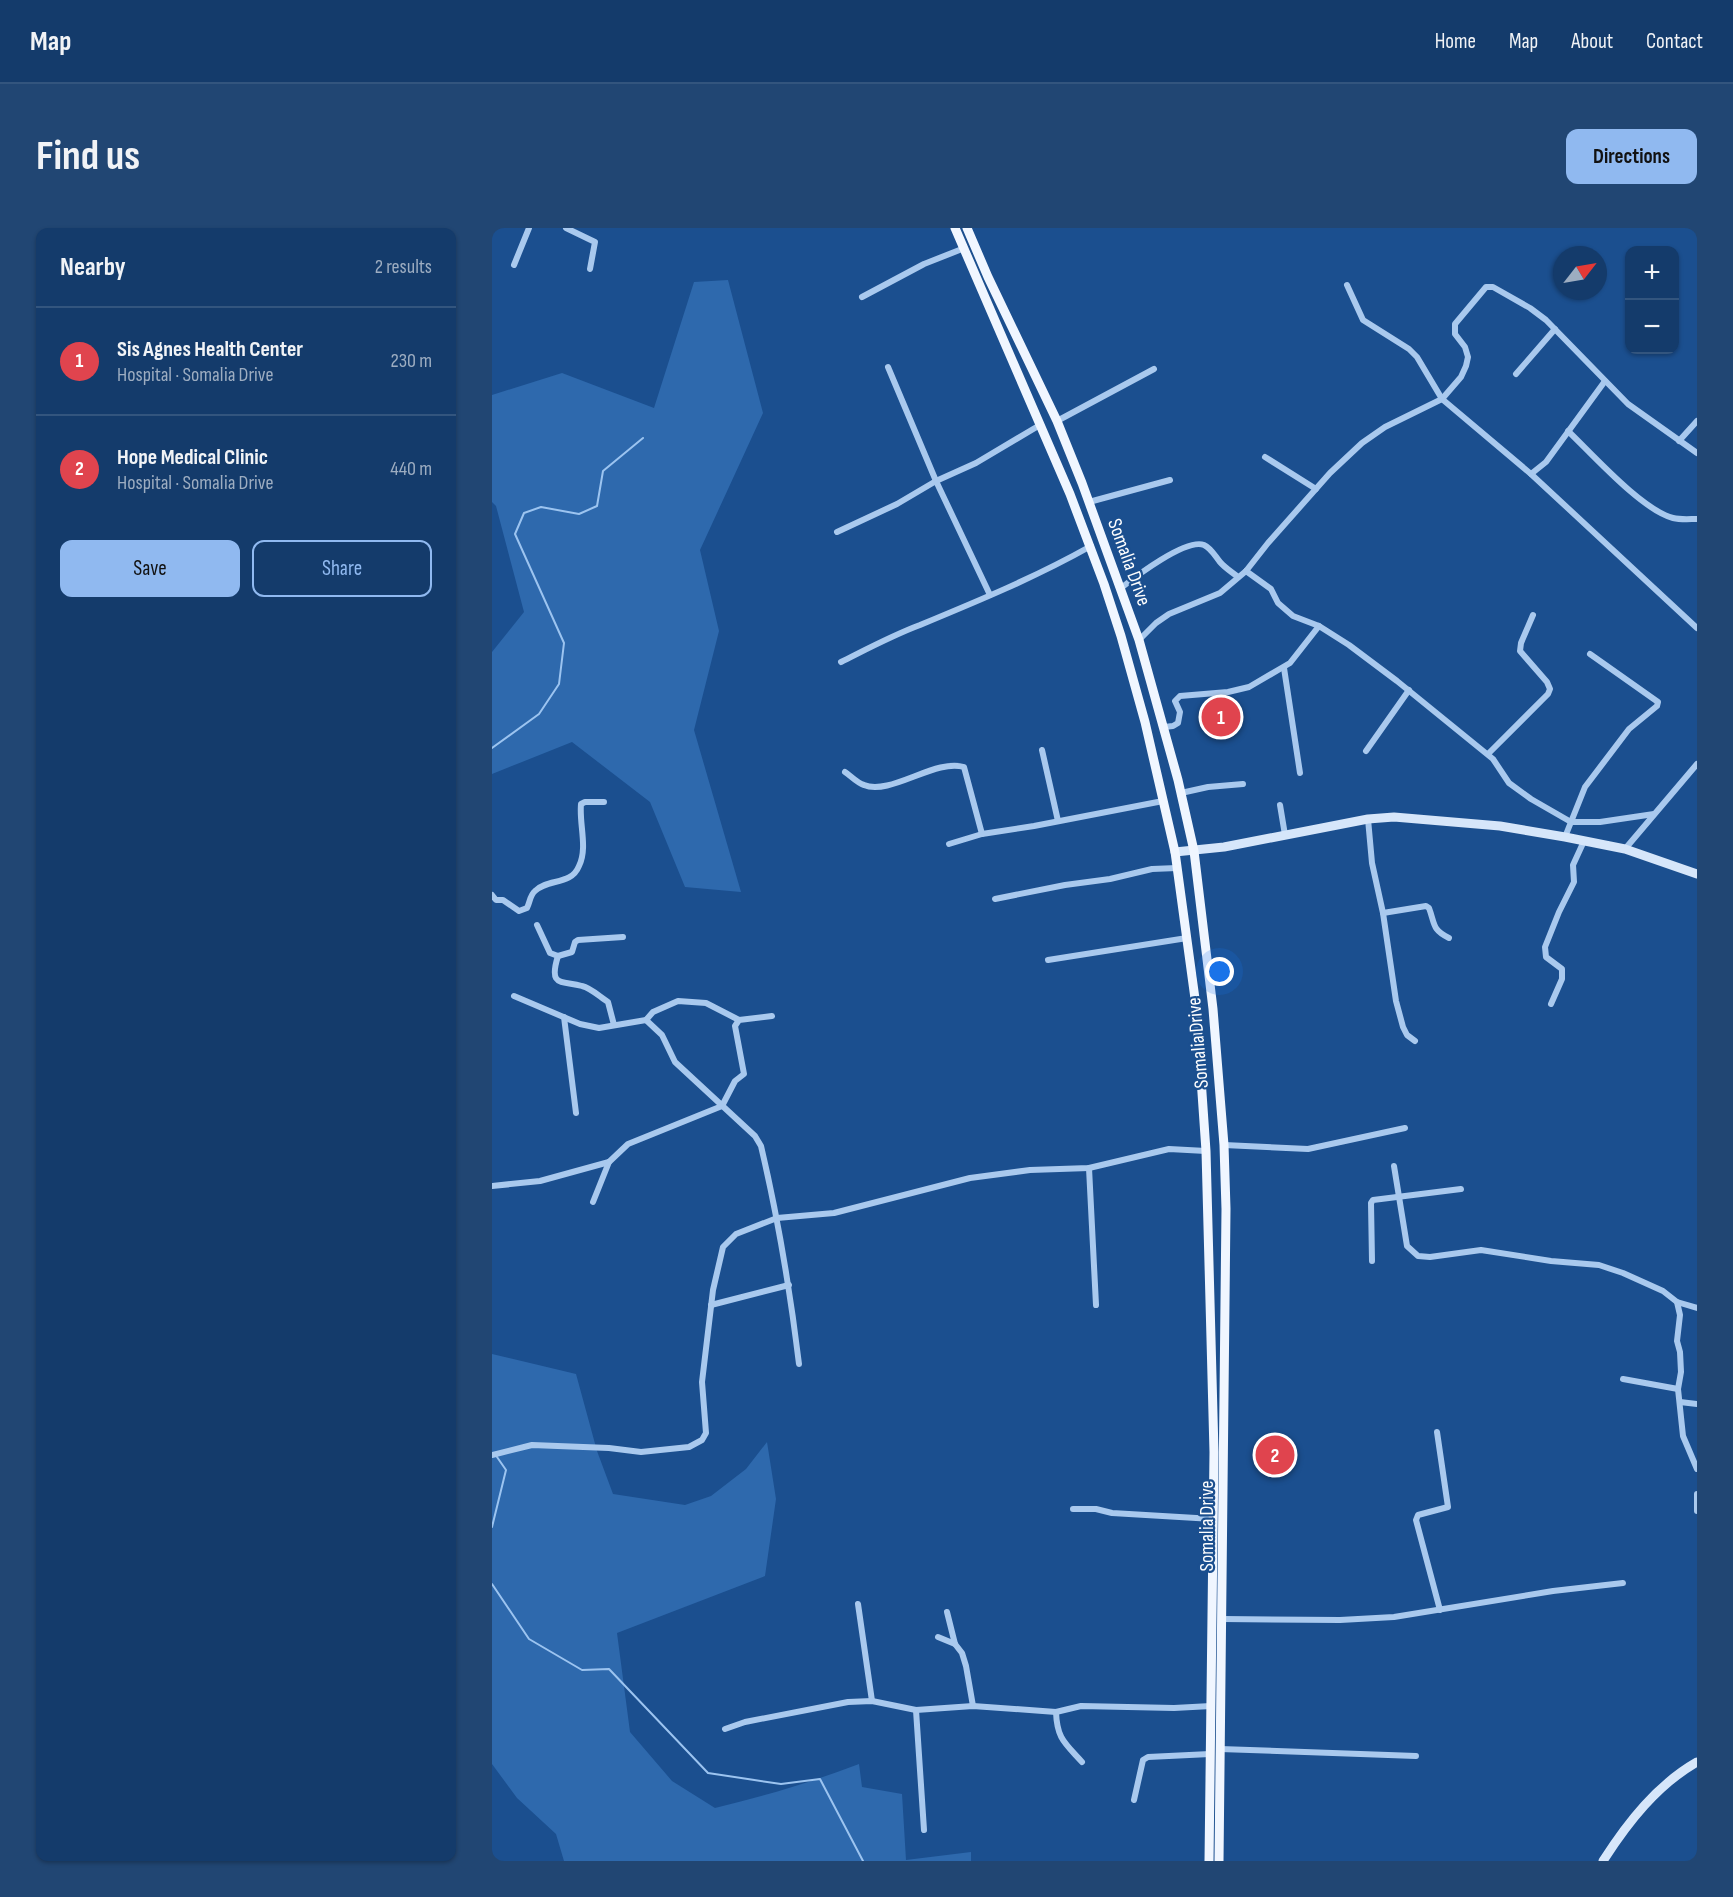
<!DOCTYPE html>
<html lang="en">
<head>
<meta charset="utf-8">
<style>
	:root { --surface:#143b6b; --page:#214673; --text:#f1f3f6; --muted:#9dadc1; --line:#33557e; --accent:#90b9f0 }
	body { margin:0; font-family:"Sofia Sans Condensed",sans-serif; background:var(--page); color:var(--text) }
	.controls { position:absolute; right:18px; top:18px; display:grid; overflow:hidden; border-radius:12px; box-shadow:0 2px 4px #0004 }
	.controls button { width:54px; height:54px; display:grid; place-items:center; padding:0; border:0; border-bottom:2px solid var(--line); background:var(--surface); color:var(--text); font:30px sans-serif }
	.compass { position:absolute; left:1061px; top:18px; width:54px; height:54px; border-radius:50%; background:var(--surface); box-shadow:0 2px 4px #0004; rotate:59deg }
	.you { position:absolute; left:728px; top:744px; width:21px; height:21px; margin:-15px; border:4px solid #fff; border-radius:50%; background:#1a73e8; box-shadow:0 0 0 9px #1a73e833 }
	.badge { display:grid; place-items:center; width:39px; height:39px; border-radius:50%; background:var(--accent); color:#fff; font-size:20px; font-weight:700 }
	.pin { position:absolute; translate:-50% -50%; border:3px solid #fff; box-shadow:0 2px 6px #0006 }
	.list { margin:0; padding:0; list-style:none }
	h2 { display:flex; justify-content:space-between; align-items:center; height:78px; margin:0; padding:0 24px; font-size:26px }
	h2 small { font-size:20px; font-weight:400; color:var(--muted) }
	.list li { display:grid; grid-template-columns:39px 1fr auto; gap:18px; align-items:center; box-sizing:border-box; height:108px; padding:0 24px; border-top:2px solid var(--line) }
	.list b { display:block; font-size:22px; white-space:nowrap }
	.list p { margin:0; font-size:20px; white-space:nowrap; color:var(--muted) }
	.list em { font-size:20px; font-style:normal; color:var(--muted) }
	.actions { display:flex; gap:12px; padding:18px 24px }
	.actions a { flex:1; padding:14px 0; border:2px solid var(--accent); border-radius:12px; text-align:center; font-size:21px; color:var(--accent) }
	.actions .main { background:var(--accent); color:#111 }
	.map { position:relative; flex:none; width:1205px; height:1633px; overflow:hidden; border-radius:12px }
	header { display:flex; align-items:center; gap:36px; box-sizing:border-box; height:84px; padding:0 30px; background:var(--surface); border-bottom:2px solid var(--line) }
	header strong { font-size:28px }
	nav { display:flex; gap:33px; margin-inline-start:auto; font-size:21px }
	.intro { display:flex; align-items:center; justify-content:space-between; box-sizing:border-box; height:144px; padding:0 36px }
	h1 { margin:0; font-size:42px }
	.button { padding:15px 27px; border-radius:12px; background:var(--accent); color:#111; font-size:21px; font-weight:700 }
	main { display:flex; gap:36px; padding:0 36px }
	aside { flex:1; background:var(--surface); border-radius:12px; box-shadow:0 2px 4px #0004 }
	.map>svg:first-child { display:block }
	.green { fill:#2e69ad }
	.lines { fill:none; stroke-linecap:round; stroke-linejoin:round }
	.stream { stroke:#9cc4f0; stroke-width:2 }
	.street { stroke:#a9c9ee; stroke-width:6 }
	.secondary { stroke:#d6e6fa; stroke-width:9 }
	.primary { stroke:#f0f6ff; stroke-width:9 }
	.labels { text-anchor:middle; stroke-width:4.5; stroke-linejoin:round; paint-order:stroke }
	.street-label { font-size:20px; fill:#fff; stroke:#1b4f8f }
</style>
</head>
<body>
<header>
<strong>Map</strong>
<nav><a>Home</a><a>Map</a><a>About</a><a>Contact</a></nav>
</header>
<div class="intro"><h1>Find us</h1><a class="button">Directions</a></div>
<main>
<aside>
<h2>Nearby<small>2 results</small></h2>
<ul class="list">
<li><span class="badge" style="background:#e0444e">1</span><div><b>Sis Agnes Health Center</b><p>Hospital · Somalia Drive</p></div><em>230 m</em></li>
<li><span class="badge" style="background:#e0444e">2</span><div><b>Hope Medical Clinic</b><p>Hospital · Somalia Drive</p></div><em>440 m</em></li>
</ul>
<div class="actions"><a class="main">Save</a><a>Share</a></div>
</aside>
<div class="map">
<svg width="1205" height="1633" viewBox="0 0 1205 1633">
	<rect width="100%" height="100%" fill="#1b4f8f"/>
	<g class="green">
		<polygon points="236,52 271,185 208,322 227,403 202,502 249,664 193,659 158,574 80,514 0,546 0,424 32,384 4,278 0,274 0,167 70,145 162,180 202,54"/>
		<path d="M0,1126l84,20 21,77 16,43 72,11 26,-9 35,-27 21,-27 9,57 -11,77 -148,57 13,99 42,49 43,27c50,-12 97,-26 144,-44l3,23 40,7 4,66 65,-8v9h-407l-8,-27 -39,-36 -25,-34z"/>
	</g>
	<g class="lines">
		<g class="stream">
			<polyline points="0,520 47,486 67,456 72,415 23,306 32,285 49,279 87,286 105,278 111,243 151,210"/>
			<polyline points="0,1299 14,1242 5,1229"/>
			<polyline points="0,1356 37,1411 90,1442 117,1441 216,1545 289,1556 328,1551 371,1633"/>
		</g>
		<g class="street">
			<polyline points="74,0 103,14 98,41"/>
			<polyline points="22,37 37,0"/>
			<polyline points="855,57 871,92 917,121 925,129 950,171 1039,246 1205,400"/>
			<polyline points="370,69 432,36 470,21"/>
			<polyline points="396,139 444,253 498,367"/>
			<polyline points="1024,146 1063,101"/>
			<polyline points="565,193 662,141"/>
			<path d="M1076,203c25,24 74,79 105,87 8,2 17,1 24,1"/>
			<polyline points="1187,213 1205,193"/>
			<polyline points="773,229 824,261"/>
			<polyline points="1039,246 1054,234 1113,153"/>
			<polyline points="597,274 678,252"/>
			<polyline points="345,304 405,276 444,253 484,235 548,197"/>
			<polyline points="754,343 779,361 786,375 801,388 827,398 857,417 905,453 1001,531 1017,555 1039,571 1079,594 1108,594 1162,586"/>
			<path d="M629,360c14,-11 65,-50 83,-43 7,3 11,11 16,17 5,6 12,10 18,15"/>
			<polyline points="647,412 664,395 677,386 728,365 754,343 776,315 838,245 870,215 893,199 950,171 969,149 974,138 976,129 973,119 963,106 963,96 994,59 1001,59 1038,80 1054,92 1136,176 1205,225"/>
			<path d="M349,434c26,-13 52,-27 79,-37 58,-24 116,-48 171,-79"/>
			<polyline points="792,440 808,545"/>
			<polyline points="672,499 681,498 686,495 688,484 683,473 688,468 736,464 757,459 798,435 827,398"/>
			<polyline points="550,522 566,593"/>
			<polyline points="874,523 917,462"/>
			<polyline points="996,526 1056,466 1058,461 1055,454 1028,423 1029,415 1041,387"/>
			<path d="M353,544c6,4 12,11 19,13 26,11 72,-27 100,-18l18,67"/>
			<polyline points="689,565 716,559 751,556"/>
			<polyline points="788,577 793,607"/>
			<polyline points="876,591 880,635 891,685 904,773 911,799 915,807 923,813"/>
			<polyline points="1073,609 1093,559 1137,501 1165,478 1166,474 1098,426"/>
			<polyline points="457,616 490,606 542,598 671,573"/>
			<polyline points="1133,621 1205,536"/>
			<path d="M0,667l4,5h7l16,11 8,-3c3,-6 3,-13 8,-17 13,-13 36,-5 44,-25 9,-18 0,-42 2,-62l4,-2h19"/>
			<polyline points="503,671 573,657 618,651 660,641 685,640"/>
			<path d="M891,685l43,-7 3,2c6,16 3,22 20,30"/>
			<polyline points="45,697 58,725 66,728 80,724 83,714 86,712 131,709"/>
			<path d="M66,728c-10,32 4,24 24,30 9,2 18,11 26,16l6,23"/>
			<polyline points="556,732 695,710"/>
			<polyline points="22,768 88,796 107,800 154,792 161,784 186,773 214,775 247,792"/>
			<polyline points="1059,776 1070,751 1070,741 1054,729 1053,719 1067,684 1082,654 1081,637 1092,613"/>
			<polyline points="72,789 84,885"/>
			<path d="M154,792l16,15 13,27 80,74 6,10c17,72 29,144 38,218"/>
			<polyline points="732,917 816,921 913,900"/>
			<polyline points="902,938 915,1018 926,1028 938,1029 989,1022 1059,1033 1107,1037 1131,1045 1171,1063 1185,1074 1188,1087 1185,1113 1188,1124 1189,1144 1186,1161 1191,1208 1205,1241"/>
			<polyline points="597,940 604,1077"/>
			<polyline points="0,958 48,953 117,934"/>
			<polyline points="101,974 117,934 136,916 230,878 243,853 252,846 243,798 247,792 280,788"/>
			<polyline points="880,1033 879,975 881,972 969,961"/>
			<polyline points="1185,1074 1205,1080"/>
			<polyline points="219,1077 297,1057"/>
			<polyline points="1131,1151 1186,1161"/>
			<polyline points="1188,1174 1205,1176"/>
			<polyline points="945,1204 956,1279 926,1287 924,1292 948,1382"/>
			<polyline points="0,1227 40,1217 117,1220 149,1224 197,1219 210,1212 214,1205 210,1154 221,1062 231,1019 244,1006 285,990 342,985 478,950 538,942 597,940 677,921 714,923"/>
			<polyline points="1205,1266 1205,1283"/>
			<polyline points="581,1281 604,1281 620,1285 721,1291"/>
			<polyline points="366,1376 380,1473"/>
			<polyline points="455,1384 463,1416 470,1425 474,1438 481,1478"/>
			<polyline points="731,1391 848,1392 902,1389 1061,1363 1131,1355"/>
			<polyline points="446,1409 463,1416"/>
			<polyline points="424,1482 432,1602"/>
			<path d="M564,1484c1,27 9,31 26,50"/>
			<polyline points="233,1501 253,1494 356,1474 380,1473 424,1482 481,1478 564,1484 589,1478 682,1480 719,1478"/>
			<polyline points="728,1521 924,1528"/>
			<polyline points="642,1572 651,1532 656,1529 718,1526"/>
		</g>
		<g class="secondary">
			<polyline points="683,624 732,619 876,591 902,589 1008,598 1073,609 1133,621 1205,646"/>
			<path d="M1111,1633c25,-39 54,-76 94,-99"/>
		</g>
		<g class="primary">
			<polyline points="463,0 578,266 612,356 629,408 653,494 683,624 704,778 714,923 722,1224 717,1633"/>
			<polyline points="475,0 496,49 565,193 590,255 647,412 686,552 702,623 721,781 732,917 734,981 727,1633"/>
		</g>
	</g>
	<g class="labels">
		<g class="street-label">
			<text transform="translate(638 334) rotate(70)" y="7">Somalia Drive</text>
			<text transform="translate(705 815) rotate(-95)" y="7">Somalia Drive</text>
			<text transform="translate(714 1298) rotate(-90)" y="7">Somalia Drive</text>
		</g>
	</g>
</svg>
<div class="controls">
<button>+</button>
<button>−</button>
</div>
<svg class="compass" viewBox="-18 -18 36 36"><path d="M0-13l5 13h-10z" fill="#e53935"/><path d="M0 13l5-13h-10z" fill="#9dadc1"/></svg>
<div class="you"></div>
<div class="pin badge" style="left:729px;top:489px;background:#e0444e">1</div>
<div class="pin badge" style="left:783px;top:1227px;background:#e0444e">2</div>
</div>
</main>
</body>
</html>
